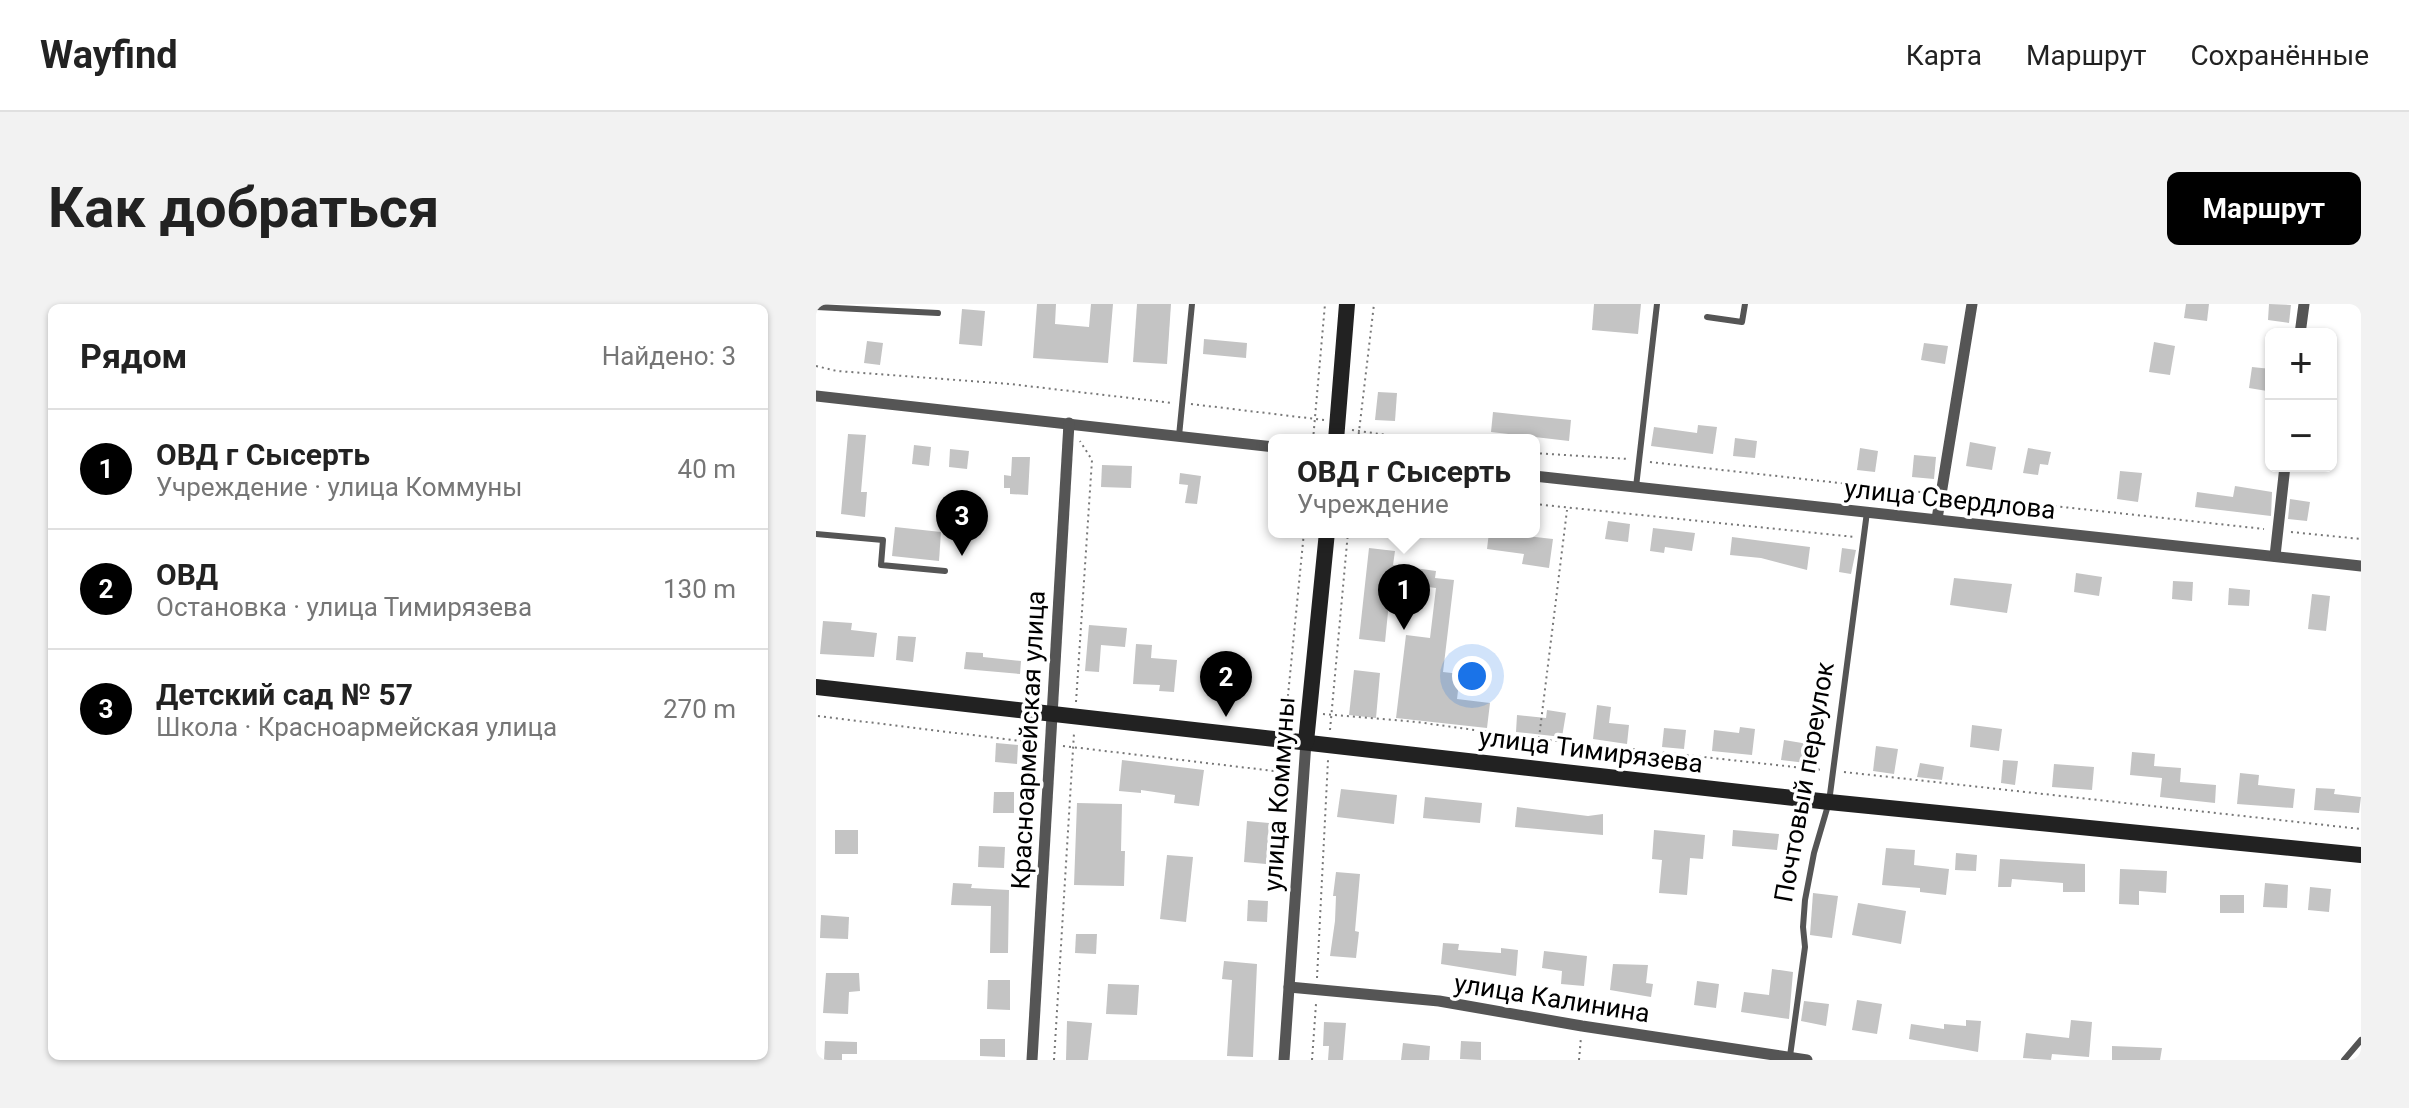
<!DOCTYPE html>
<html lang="ru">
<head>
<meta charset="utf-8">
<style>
	:root { --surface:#fff; --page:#f2f2f2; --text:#222; --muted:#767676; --line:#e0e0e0; --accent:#000 }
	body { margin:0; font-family:Roboto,sans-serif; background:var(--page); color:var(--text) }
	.controls { position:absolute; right:24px; top:24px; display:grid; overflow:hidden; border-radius:12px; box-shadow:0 2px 6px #0004 }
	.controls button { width:72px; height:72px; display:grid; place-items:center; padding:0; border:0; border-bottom:2px solid var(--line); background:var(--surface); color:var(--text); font:40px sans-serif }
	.you { position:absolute; left:656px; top:372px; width:28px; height:28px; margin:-20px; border:6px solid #fff; border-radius:50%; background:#1a73e8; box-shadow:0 0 0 12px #1a73e833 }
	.badge { display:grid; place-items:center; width:52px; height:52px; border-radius:50%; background:var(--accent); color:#fff; font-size:26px; font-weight:700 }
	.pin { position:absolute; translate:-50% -66px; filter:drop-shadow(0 2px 4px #0008) }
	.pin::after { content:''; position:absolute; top:42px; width:28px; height:24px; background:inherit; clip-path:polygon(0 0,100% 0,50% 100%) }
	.popup { position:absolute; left:452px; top:130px; width:272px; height:104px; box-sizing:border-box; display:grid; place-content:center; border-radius:12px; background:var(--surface); filter:drop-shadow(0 2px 6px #0005); font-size:26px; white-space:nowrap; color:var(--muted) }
	.popup b { font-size:30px; color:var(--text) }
	.popup::after { content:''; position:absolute; left:50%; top:100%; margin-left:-16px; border:16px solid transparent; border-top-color:var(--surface) }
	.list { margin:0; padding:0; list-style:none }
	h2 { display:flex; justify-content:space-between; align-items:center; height:104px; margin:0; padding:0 32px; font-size:34px }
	h2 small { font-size:26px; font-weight:400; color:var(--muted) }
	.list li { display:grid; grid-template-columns:52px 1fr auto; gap:24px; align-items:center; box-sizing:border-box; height:120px; padding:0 32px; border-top:2px solid var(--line) }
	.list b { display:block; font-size:30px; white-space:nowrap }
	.list p { margin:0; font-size:26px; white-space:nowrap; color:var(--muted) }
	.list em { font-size:26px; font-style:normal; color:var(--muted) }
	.map { position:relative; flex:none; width:1545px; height:756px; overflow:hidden; border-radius:12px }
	header { display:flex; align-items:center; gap:48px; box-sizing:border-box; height:112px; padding:0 40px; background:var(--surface); border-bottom:2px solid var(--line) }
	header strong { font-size:38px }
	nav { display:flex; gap:44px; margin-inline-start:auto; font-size:28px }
	.intro { display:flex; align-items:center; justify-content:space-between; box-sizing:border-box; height:192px; padding:0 48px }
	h1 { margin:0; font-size:56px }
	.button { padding:20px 36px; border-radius:12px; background:var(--accent); color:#fff; font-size:28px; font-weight:700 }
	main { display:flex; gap:48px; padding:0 48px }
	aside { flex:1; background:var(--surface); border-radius:12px; box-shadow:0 2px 6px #0004 }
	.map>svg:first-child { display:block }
	.building { fill:#c4c4c4 }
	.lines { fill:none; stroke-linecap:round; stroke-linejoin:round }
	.path { stroke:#777; stroke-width:2; stroke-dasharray:2 4; stroke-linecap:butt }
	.lane { stroke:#555; stroke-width:6 }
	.street { stroke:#555; stroke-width:11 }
	.secondary { stroke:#222; stroke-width:16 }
	.labels { text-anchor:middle; stroke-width:7; stroke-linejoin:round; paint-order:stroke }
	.street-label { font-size:26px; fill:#000; stroke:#fff }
</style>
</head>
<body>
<header>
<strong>Wayfind</strong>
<nav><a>Карта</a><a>Маршрут</a><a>Сохранённые</a></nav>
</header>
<div class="intro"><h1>Как добраться</h1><a class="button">Маршрут</a></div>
<main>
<aside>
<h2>Рядом<small>Найдено: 3</small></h2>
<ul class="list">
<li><span class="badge">1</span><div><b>ОВД г Сысерть</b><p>Учреждение · улица Коммуны</p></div><em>40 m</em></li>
<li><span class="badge">2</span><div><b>ОВД</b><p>Остановка · улица Тимирязева</p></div><em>130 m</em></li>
<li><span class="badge">3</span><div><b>Детский сад № 57</b><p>Школа · Красноармейская улица</p></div><em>270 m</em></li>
</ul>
</aside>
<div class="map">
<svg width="1545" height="756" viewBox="0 0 1545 756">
	<rect width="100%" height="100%" fill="#fff"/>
	<g class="building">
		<polygon points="221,0 240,0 239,20 273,23 275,0 297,0 292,59 217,54"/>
		<polygon points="321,0 355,0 351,60 317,58"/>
		<polygon points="778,0 825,0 822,30 776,26"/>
		<polygon points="1370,0 1393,0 1391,17 1368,14"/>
		<polygon points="1453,0 1475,1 1473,19 1452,16"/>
		<polygon points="146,5 169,7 166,42 143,40"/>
		<polygon points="388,35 431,39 430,54 387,50"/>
		<polygon points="51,37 67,39 64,61 48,59"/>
		<polygon points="1338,38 1359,42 1354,71 1333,68"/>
		<polygon points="1108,39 1132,42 1129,60 1105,56"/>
		<polygon points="1436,63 1455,65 1455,81 1452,81 1451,87 1433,84"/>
		<polygon points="562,88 581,89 579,117 559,116"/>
		<polygon points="677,108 755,116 753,137 675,128"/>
		<polygon points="882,121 901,123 897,150 835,142 838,123 881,129"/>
		<polygon points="32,130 50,131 45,188 51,188 49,213 25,210"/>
		<polygon points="919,134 941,137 939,154 917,152"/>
		<polygon points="1154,138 1180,143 1176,166 1150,162"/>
		<polygon points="98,141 115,143 113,162 96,160"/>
		<polygon points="1044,144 1062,147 1059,168 1041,166"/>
		<polygon points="1212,144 1235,148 1232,161 1224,160 1222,171 1207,169"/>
		<polygon points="134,145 153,147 151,165 133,163"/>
		<polygon points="1098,151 1120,153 1118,175 1096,173"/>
		<polygon points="196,153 214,153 212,191 194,190 194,184 188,184 188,171 195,172"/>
		<polygon points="286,161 316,162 315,184 285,183"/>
		<polygon points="1304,167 1326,169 1322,198 1301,195"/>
		<polygon points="364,169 385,172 381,200 369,199 372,181 363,180"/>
		<polygon points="1419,182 1456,188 1455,212 1379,203 1381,188 1417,193"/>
		<polygon points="1474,195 1494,198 1491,217 1472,215"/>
		<polygon points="792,217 814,220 812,238 789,235"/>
		<polygon points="79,223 125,228 123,257 76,252"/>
		<polygon points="837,224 879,229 876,247 849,243 848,249 834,247"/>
		<polygon points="673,228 737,235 733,264 706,260 708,250 671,245"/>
		<polygon points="916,233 994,243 991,266 945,254 914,251"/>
		<polygon points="553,244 579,247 577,261 620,267 619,274 638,276 627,368 644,370 641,395 674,399 671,424 580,414 590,331 614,334 620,284 575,278 569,338 543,335"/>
		<polygon points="1026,244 1040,246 1035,270 1023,268"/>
		<polygon points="1260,269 1286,273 1283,292 1258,288"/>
		<polygon points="1138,274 1196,280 1191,309 1134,301"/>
		<polygon points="1357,277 1377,278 1376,297 1356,295"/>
		<polygon points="1413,284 1434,286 1433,302 1412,301"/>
		<polygon points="1496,290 1514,292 1510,327 1492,325"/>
		<polygon points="7,317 36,319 35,326 61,329 58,353 4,350"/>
		<polygon points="273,321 311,324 309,343 285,341 283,368 269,367"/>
		<polygon points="82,332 100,333 97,358 80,356"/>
		<polygon points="320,340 336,341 335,354 361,356 358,388 343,387 344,381 317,380"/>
		<polygon points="150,348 167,349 167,353 205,357 204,370 148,365"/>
		<polygon points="538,366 564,369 560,414 533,411"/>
		<polygon points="781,401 795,403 793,419 813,421 811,440 777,435"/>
		<polygon points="731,406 750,409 746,433 700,428 701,411 730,414"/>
		<polygon points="1156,421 1186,425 1183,447 1154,443"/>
		<polygon points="924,423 939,425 936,451 896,447 898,426 923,429"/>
		<polygon points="848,424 870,426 868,445 846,443"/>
		<polygon points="968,436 992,440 990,459 965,456"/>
		<polygon points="180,439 202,441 201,460 179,458"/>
		<polygon points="1060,442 1082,445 1078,470 1057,467"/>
		<polygon points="1316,448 1339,450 1338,462 1365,464 1364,478 1400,481 1399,499 1344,493 1346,474 1314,471"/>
		<polygon points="306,456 388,466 383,502 358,499 359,491 325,486 325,489 303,487"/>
		<polygon points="1187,456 1202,457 1199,481 1185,479"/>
		<polygon points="1104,459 1128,463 1126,476 1101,473"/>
		<polygon points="1238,460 1278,463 1276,486 1236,483"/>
		<polygon points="1424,469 1443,471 1442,481 1479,485 1477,504 1421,500"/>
		<polygon points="1500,484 1519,485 1518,490 1545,493 1543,509 1498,506"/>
		<polygon points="525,485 581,491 578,520 521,513"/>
		<polygon points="178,488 198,488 198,509 177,509"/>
		<polygon points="609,493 666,499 664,519 607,514"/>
		<polygon points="261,499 306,500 305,547 309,547 308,582 258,581"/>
		<polygon points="701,503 772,512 787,510 787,531 699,523"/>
		<polygon points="431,517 453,519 450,560 428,558"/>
		<rect x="19" y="526" width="23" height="24"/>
		<polygon points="838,526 889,531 887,555 874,554 871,591 843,589 846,556 836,555"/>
		<polygon points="917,526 963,530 961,546 916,542"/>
		<polygon points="163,542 189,543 188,564 162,563"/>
		<polygon points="1070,544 1099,546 1098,561 1133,565 1130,591 1104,588 1104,584 1066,581"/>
		<polygon points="1140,549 1161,551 1160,567 1139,566"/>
		<polygon points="351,551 377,553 370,618 344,615"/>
		<polygon points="1184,555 1269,560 1269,588 1247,588 1247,579 1196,575 1195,583 1182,583"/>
		<polygon points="1304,565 1351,567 1350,589 1323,587 1323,601 1303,600"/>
		<polygon points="520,568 544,570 539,627 543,628 540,654 514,652 519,617 520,592 517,592"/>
		<polygon points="137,579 156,580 155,584 193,586 192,649 174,649 175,602 135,601"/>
		<polygon points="1449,579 1472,581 1471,604 1447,603"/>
		<polygon points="1494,583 1515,585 1513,608 1492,606"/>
		<polygon points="997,589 1022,592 1016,634 994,631"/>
		<rect x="1404" y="591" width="24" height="18"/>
		<polygon points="432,596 452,597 451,618 431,617"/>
		<polygon points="1042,599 1090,607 1085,640 1036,631"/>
		<polygon points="5,611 33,613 32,635 4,634"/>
		<polygon points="260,630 281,630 280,650 259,649"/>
		<polygon points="627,639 643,640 642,646 685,649 685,644 702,646 700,672 625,660"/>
		<polygon points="728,647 771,652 768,682 745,680 746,667 726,664"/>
		<polygon points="408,657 441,660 437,753 411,752 416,676 406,675"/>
		<polygon points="797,660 832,661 830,679 837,680 835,693 794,686"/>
		<polygon points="956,665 977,668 973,715 925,708 928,688 953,691"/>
		<polygon points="10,669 43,669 44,687 33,688 32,710 7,709"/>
		<polygon points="172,676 194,676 194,706 171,705"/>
		<polygon points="881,677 903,680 900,704 878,701"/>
		<polygon points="292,680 323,681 321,711 290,710"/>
		<polygon points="1041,696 1066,700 1061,730 1036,726"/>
		<polygon points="988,697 1013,700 1010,722 985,717"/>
		<polygon points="1150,716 1165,717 1162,748 1093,735 1095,720 1128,725 1128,720 1150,722"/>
		<polygon points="1255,716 1276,718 1273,753 1236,750 1235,756 1207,754 1210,729 1253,734"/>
		<polygon points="251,717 276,719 272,756 250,756"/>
		<polygon points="508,718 530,719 527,756 512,756 513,742 507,742"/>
		<polygon points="164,735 189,735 189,753 164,752"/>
		<polygon points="9,737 41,738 41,750 26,750 26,756 8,756"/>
		<polygon points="645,737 665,738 665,756 644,755"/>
		<polygon points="587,739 614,742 613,756 585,756"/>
		<polygon points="1296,742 1346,744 1344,756 1296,756"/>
	</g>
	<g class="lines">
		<g class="path">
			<polyline points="0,62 21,67 194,80 357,99"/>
			<polyline points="375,100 508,116"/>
			<polyline points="536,126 606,136"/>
			<polyline points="497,136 509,0"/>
			<polyline points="542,136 558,0"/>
			<polyline points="718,149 812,155"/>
			<polyline points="834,158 1114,189"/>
			<polyline points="1137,191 1448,225"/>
			<polyline points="718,200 1039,233"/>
			<polyline points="1475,228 1545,235"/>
			<polyline points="260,398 276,156 264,137"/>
			<polyline points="507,410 601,418 723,435 1006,466"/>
			<polyline points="2,412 221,439"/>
			<polyline points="469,422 488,228"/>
			<polyline points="514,426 532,228"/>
			<polyline points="723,434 751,206"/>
			<polyline points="247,442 475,469"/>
			<polyline points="1028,468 1545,525"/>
			<polyline points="501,674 512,456"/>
			<polyline points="238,756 258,429"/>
			<polyline points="496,756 500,700"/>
			<polyline points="763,756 765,733"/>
		</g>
		<g class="lane">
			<polyline points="0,3 122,9"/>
			<polyline points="891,13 926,18 929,0"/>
			<polyline points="363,132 376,0"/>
			<polyline points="820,183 841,0"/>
			<polyline points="0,230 67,236 65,261 129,267"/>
			<polyline points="974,752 989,643 987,623 989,596 998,549 1013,498 1051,208"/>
			<polyline points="1528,756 1545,736"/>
		</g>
		<g class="street">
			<polyline points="1484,30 1488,0"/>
			<polyline points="0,92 458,143"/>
			<polyline points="718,172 1545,262"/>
			<polyline points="1121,215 1156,0"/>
			<polyline points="1459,252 1469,162"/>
			<polyline points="473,683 623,697 766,722 991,756"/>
			<polyline points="216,756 253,119"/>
			<polyline points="468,756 490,438"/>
		</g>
		<g class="secondary">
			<polyline points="520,136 531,0"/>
			<polyline points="0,383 1013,498 1545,551"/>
			<polyline points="490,438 511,228"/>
		</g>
	</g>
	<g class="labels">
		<g class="street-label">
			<text transform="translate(1134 195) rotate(6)" y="9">улица Свердлова</text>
			<text transform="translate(212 436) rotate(-87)" y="9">Красноармейская улица</text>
			<text transform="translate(775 446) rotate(7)" y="9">улица Тимирязева</text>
			<text transform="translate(988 478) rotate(-80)" y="9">Почтовый переулок</text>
			<text transform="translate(463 490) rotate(-86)" y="9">улица Коммуны</text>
			<text transform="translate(736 694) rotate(9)" y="9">улица Калинина</text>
		</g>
	</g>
</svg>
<div class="controls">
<button>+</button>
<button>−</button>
</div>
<div class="you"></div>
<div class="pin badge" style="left:588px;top:326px">1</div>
<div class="popup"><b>ОВД г Сысерть</b>Учреждение</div>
<div class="pin badge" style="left:410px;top:413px">2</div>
<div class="pin badge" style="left:146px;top:252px">3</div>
</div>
</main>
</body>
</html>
